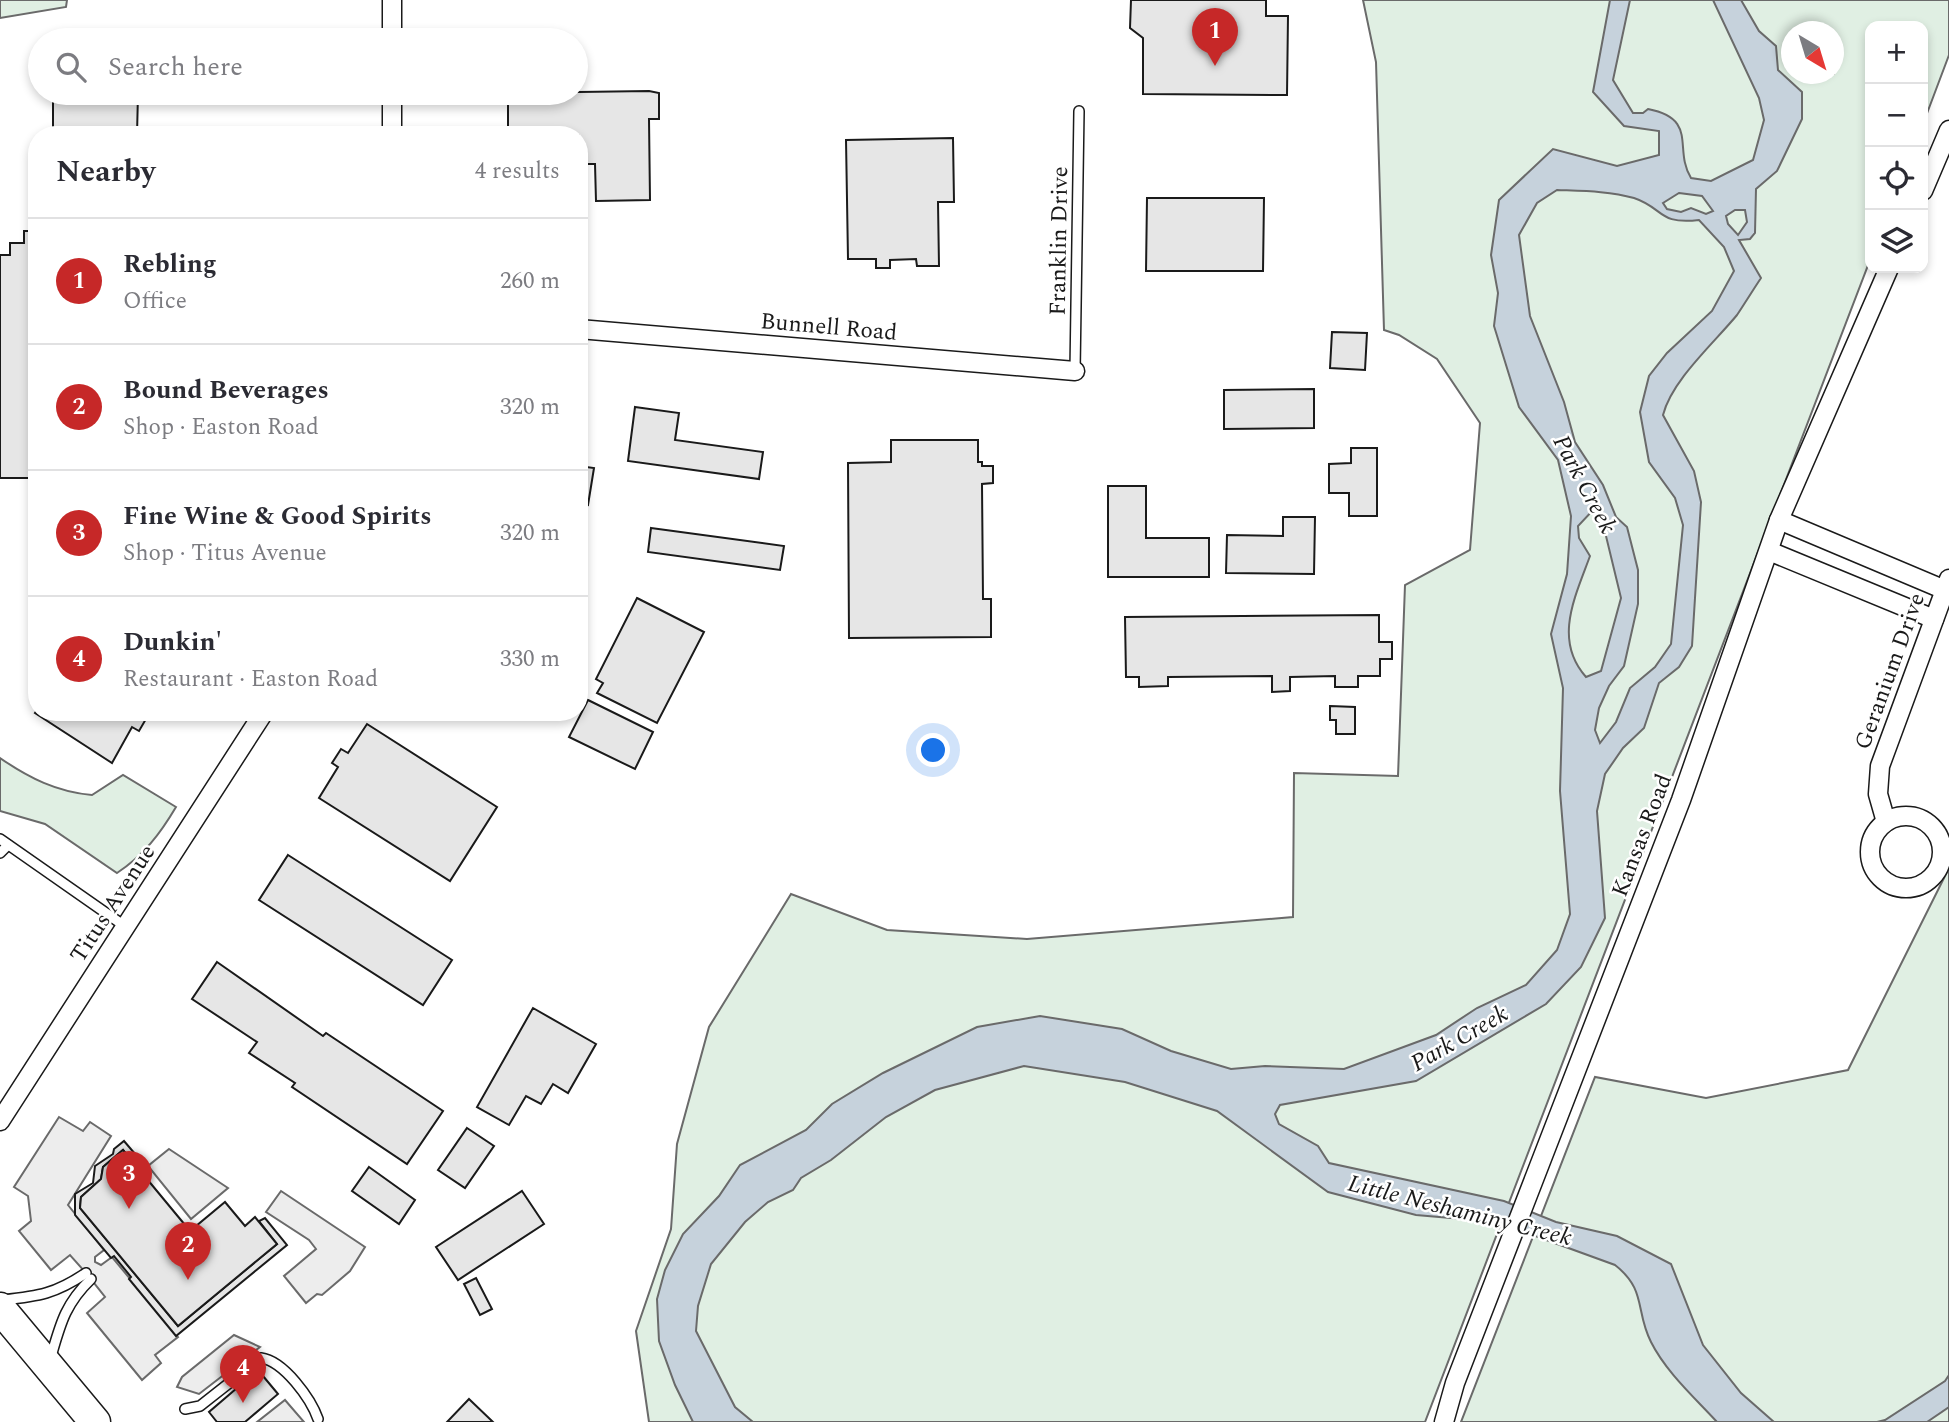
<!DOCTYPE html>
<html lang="en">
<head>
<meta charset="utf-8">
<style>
	:root { --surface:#fff; --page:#f2f2f3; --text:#2b2b33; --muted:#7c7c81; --line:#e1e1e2; --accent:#c62828 }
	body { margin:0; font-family:Spectral,serif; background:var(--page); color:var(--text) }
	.controls { position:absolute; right:21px; top:21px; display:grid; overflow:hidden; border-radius:14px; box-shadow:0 4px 10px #0003 }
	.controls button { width:63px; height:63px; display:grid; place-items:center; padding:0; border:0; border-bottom:2px solid var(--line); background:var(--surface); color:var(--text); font:35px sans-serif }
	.compass { position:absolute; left:1781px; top:21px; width:63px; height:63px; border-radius:50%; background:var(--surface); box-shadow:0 4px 10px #0003; rotate:142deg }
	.you { position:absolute; left:934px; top:751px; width:24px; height:24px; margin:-18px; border:5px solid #fff; border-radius:50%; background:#1a73e8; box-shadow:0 0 0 10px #1a73e833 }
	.badge { display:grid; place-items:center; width:46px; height:46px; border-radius:50%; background:var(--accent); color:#fff; font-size:23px; font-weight:700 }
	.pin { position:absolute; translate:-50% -58px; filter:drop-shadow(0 2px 4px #0008) }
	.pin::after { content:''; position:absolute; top:37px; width:24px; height:21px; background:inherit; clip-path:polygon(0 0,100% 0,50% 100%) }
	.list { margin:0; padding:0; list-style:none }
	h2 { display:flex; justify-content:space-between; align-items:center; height:91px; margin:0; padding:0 28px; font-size:30px }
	h2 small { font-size:23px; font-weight:400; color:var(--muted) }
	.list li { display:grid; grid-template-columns:46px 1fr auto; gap:21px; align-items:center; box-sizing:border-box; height:126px; padding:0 28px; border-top:2px solid var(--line) }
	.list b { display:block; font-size:26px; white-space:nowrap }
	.list p { margin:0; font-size:23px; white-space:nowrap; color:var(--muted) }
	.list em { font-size:23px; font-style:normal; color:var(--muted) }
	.icon { flex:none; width:38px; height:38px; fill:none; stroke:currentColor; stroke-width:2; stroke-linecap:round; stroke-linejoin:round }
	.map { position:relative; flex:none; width:1949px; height:1422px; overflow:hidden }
	.search { position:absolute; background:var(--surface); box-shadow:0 4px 10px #0003; left:28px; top:28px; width:560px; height:77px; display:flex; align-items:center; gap:18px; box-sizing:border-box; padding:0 24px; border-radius:38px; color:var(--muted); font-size:26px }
	.panel { position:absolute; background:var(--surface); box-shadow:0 4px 10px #0003; left:28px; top:126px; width:560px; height:595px; border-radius:28px }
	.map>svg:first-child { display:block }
	.green { fill:#e0efe3; stroke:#6a6a6a; stroke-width:2; fill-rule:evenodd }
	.parking { fill:#ededed; stroke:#6a6a6a; stroke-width:2 }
	.water { fill:#c6d2dc; stroke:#6a6a6a; stroke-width:2; fill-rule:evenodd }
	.building { fill:#e6e6e6; stroke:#1a1a1a; stroke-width:2 }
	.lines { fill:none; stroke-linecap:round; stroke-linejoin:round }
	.service-casing { stroke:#1a1a1a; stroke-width:12 }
	.minor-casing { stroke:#1a1a1a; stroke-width:21 }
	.trunk-casing { stroke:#1a1a1a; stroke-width:33 }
	.service { stroke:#fff; stroke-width:9 }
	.minor { stroke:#fff; stroke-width:18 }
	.trunk { stroke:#fff; stroke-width:30 }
	.labels { text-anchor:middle; stroke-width:5; stroke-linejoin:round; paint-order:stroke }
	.street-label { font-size:23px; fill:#1a1a1a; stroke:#fff }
	.water-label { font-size:24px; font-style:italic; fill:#1a1a1a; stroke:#fff }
</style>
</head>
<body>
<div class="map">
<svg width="1949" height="1422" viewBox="0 0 1949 1422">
	<rect width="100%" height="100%" fill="#fff"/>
	<g class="green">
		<polygon points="0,0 67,0 66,7 0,18"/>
		<path d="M1363,0h586v55l-26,69v-98h-53v234l-445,1162h-776l-13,-91 35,-102 6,-85 32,-117 82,-133 96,36 140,9 266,-22 1,-144 104,3 7,-191 65,-35 10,-127 -43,-64 -38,-24 -15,-5 -8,-268zM1792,32h42v42h-42z"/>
		<path d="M0,758c29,20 57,34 92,37l31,-20 53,32c-16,27 -32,48 -59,66l-72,-49 -45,-13z"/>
		<polygon points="1949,868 1949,1422 1461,1422 1595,1077 1706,1098 1848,1070"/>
	</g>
	<g class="parking">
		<polygon points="59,1117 83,1131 90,1122 111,1136 68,1205 104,1250 95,1257 95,1262 101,1265 112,1257 178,1337 155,1355 161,1363 142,1380 87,1313 105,1297 86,1273 70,1255 51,1270 19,1231 31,1221 28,1196 14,1187"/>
		<polygon points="169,1149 228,1188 191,1219 148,1166"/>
		<polygon points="281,1191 365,1247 350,1271 322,1295 317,1294 306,1303 284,1276 316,1249 309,1240 266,1212"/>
		<polygon points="234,1335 260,1347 199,1394 177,1387 182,1377"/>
		<polygon points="285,1400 304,1422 257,1422"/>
	</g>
	<g class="water">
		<path d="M1610,0h20l-17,80 20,33h10l5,-4c51,10 25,40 43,69l20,3 42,-21 11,-40 -5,-22 -46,-98h28l18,31 17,15 2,24 24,22v27l-25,52 -21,18 -1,44 -5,6 -11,1 22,38c-8,12 -16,25 -24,37 -23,28 -65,65 -74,100l31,56 7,31 -9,144 -13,21 -20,16 -15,45 -21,20 -18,26 -8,37 8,107 -24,49 -35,37 -130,77 -136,24 -5,9 4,10 39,22 11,17 175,38 52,21 61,14 54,28 32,81 38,48 33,29h-57c-22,-24 -51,-50 -66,-80 -16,-31 -4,-52 -36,-77l-118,-43 -81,-7 -88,-23 -111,-81 -92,-29 -101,-16 -89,24 -49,27 -55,43 -30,18 -8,12 -25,12 -23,20 -34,42 -13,42 -2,25 39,76 18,15h-60l-18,-37 -16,-44 -2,-42 8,-29 18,-36 36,-38 21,-31 66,-35 26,-26 51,-31 94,-46 63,-11 82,13 49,22 60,18 34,-3 79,3 92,-34 41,-27 49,-23 31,-35 13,-36 -10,-123 3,-103 -12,-54 16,-60 4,-58 -13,-56 -39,-53 -25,-81 4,-33 -7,-38 8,-55 54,-51 64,17 42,-11v-24l-35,-5 -31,-34zM1557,190c26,1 52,1 77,8 30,10 24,27 65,22l25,27 10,24 -22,40 -45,42 -18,23 -9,36 9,50 26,36 8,27 -12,119 -16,23 -25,21 -14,34 -16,21 -5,-13 4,-22 10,-22 15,-20 14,-62v-34l-11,-43 -11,-10 -13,-32 -28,-43 -11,-40 -34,-86 -11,-81 18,-32zM1679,193l23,3 11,15 -7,3 -15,-6 -10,4 -14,-3 -4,-6zM1735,210h10l2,12 -9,13 -10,-11 -2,-8zM1594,509l12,27 15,62 -20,73 -15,6c-33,-37 -11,-80 4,-121l-11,-18 -1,-12z"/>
		<polygon points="1949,1375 1949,1407 1927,1422 1877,1422 1885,1420 1945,1381"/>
	</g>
	<g class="building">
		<polygon points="1131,0 1266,0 1266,16 1288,16 1287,95 1143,94 1143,38 1130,28"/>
		<polygon points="649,91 659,93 659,119 649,119 650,200 596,201 595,164 579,164 579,135 508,135 508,93"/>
		<polygon points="53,93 138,93 137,135 53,135"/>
		<polygon points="953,138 954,202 938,202 939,266 917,266 916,259 890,260 890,268 876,268 876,259 848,259 846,140"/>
		<polygon points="1147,198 1264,198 1263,271 1146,271"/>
		<polygon points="24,231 37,231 37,478 0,478 0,255 10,255 10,243 24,243"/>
		<polygon points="1332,332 1367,333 1365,370 1330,368"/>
		<polygon points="1314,389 1314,428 1224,429 1224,390"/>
		<polygon points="635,407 679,413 675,440 763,452 759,479 628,461"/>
		<polygon points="891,440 978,440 978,462 982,462 982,466 993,466 993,483 982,484 983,599 991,599 991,637 849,638 848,463 891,462"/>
		<polygon points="1351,448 1377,448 1377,516 1349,516 1349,493 1329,493 1329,464 1351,463"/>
		<polygon points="579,466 594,468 588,505 579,503"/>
		<polygon points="1108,486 1146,486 1146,538 1209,538 1209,577 1108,577"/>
		<polygon points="1283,517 1315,517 1314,574 1226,573 1227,535 1283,536"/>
		<polygon points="651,528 784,546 780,570 648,552"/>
		<polygon points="637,598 704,632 657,723 597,693 603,683 596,679"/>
		<polygon points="1379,615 1379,642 1392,642 1392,659 1380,659 1380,676 1358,676 1358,687 1335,687 1335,676 1290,677 1290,691 1272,692 1272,676 1168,677 1168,686 1139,687 1139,677 1126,677 1125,617"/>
		<polygon points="588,700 653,732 635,769 569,737"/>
		<polygon points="1330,706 1355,707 1355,734 1336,734 1336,720 1330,720"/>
		<polygon points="37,710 37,712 150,712 139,731 132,727 112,763 35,713"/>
		<polygon points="367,724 497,807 450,881 319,798 338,767 332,763 341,749 348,753"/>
		<polygon points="288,855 452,960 423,1005 259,900"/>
		<polygon points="217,962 323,1036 326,1033 443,1111 407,1164 292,1087 295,1083 249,1053 257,1042 192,999"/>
		<polygon points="533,1008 596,1044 568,1093 553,1084 541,1104 526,1096 509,1125 477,1107"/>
		<polygon points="467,1128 494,1146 465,1188 438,1170"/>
		<polygon points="124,1141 148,1169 144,1176 123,1150 103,1167 101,1179 81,1197 80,1208 178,1326 277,1244 259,1221 265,1218 287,1245 176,1336 129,1279 131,1277 114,1256 111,1258 75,1215 75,1194 93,1183 95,1166 113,1154 114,1149"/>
		<polygon points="123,1150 190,1231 225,1202 245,1226 255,1217 277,1244 178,1326 80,1208 81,1197 101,1179 103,1167"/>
		<polygon points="369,1167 415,1200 399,1224 352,1191"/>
		<polygon points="522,1191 544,1224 458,1280 436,1247"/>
		<polygon points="476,1278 492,1309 480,1315 464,1284"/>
		<polygon points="258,1370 278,1394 245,1422 217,1422 209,1412"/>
		<polygon points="469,1399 493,1422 447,1422"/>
	</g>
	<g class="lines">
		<defs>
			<g id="service">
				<polyline points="1075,371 1079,111"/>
				<polyline points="0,839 126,927"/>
				<polyline points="0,853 8,845"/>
				<path d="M3,1300c36,-4 52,-6 83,-27"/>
				<path d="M50,1360c10,-34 14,-55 41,-81"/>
				<path d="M185,1409l15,-3 61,-48c23,3 50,41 57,61"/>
			</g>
			<g id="minor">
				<polyline points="392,40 392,0"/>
				<polyline points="392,93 392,135"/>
				<polyline points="1923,191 1949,130"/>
				<polyline points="579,329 1075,371"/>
				<polyline points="1779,520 1945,590"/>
				<polyline points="1769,551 1934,619"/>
				<circle cx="1906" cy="852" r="36"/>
				<polyline points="1886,822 1878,794 1880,766 1949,579"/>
				<polyline points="0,1121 264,712"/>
				<polyline points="1444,1422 1455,1383 1681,800 1779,520 1889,268"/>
			</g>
			<polyline id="trunk" points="0,1308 95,1422"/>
		</defs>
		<use href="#service" class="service-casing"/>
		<use href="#minor" class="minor-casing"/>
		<use href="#trunk" class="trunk-casing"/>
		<use href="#service" class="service"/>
		<use href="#minor" class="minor"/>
		<use href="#trunk" class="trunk"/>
	</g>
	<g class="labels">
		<g class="street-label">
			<text transform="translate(1058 241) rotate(-89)" y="8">Franklin Drive</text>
			<text transform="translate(829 326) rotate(5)" y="8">Bunnell Road</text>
			<text transform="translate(1889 671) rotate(-70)" y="8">Geranium Drive</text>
			<text transform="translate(1641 835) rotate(-69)" y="8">Kansas Road</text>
			<text transform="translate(112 903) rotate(-57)" y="8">Titus Avenue</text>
		</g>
		<g class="water-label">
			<text transform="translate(1585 484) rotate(62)" y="8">Park Creek</text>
			<text transform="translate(1459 1038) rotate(-30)" y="8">Park Creek</text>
			<text transform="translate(1460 1210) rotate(14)" y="8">Little Neshaminy Creek</text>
		</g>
	</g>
</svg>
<div class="controls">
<button>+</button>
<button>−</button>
<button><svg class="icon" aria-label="locate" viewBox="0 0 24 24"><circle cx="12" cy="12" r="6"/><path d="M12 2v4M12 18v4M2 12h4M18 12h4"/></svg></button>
<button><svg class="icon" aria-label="layers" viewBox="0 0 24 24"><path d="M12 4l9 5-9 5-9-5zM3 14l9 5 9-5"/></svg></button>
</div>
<svg class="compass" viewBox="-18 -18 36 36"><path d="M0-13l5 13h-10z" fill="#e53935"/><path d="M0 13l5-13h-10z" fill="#7c7c81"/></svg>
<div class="you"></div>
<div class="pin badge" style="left:1215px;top:66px">1</div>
<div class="pin badge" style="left:188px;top:1280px">2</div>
<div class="pin badge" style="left:129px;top:1209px">3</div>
<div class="pin badge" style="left:243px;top:1403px">4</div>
<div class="search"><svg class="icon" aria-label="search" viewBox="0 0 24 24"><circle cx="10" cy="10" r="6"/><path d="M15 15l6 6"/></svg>Search here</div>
<section class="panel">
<h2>Nearby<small>4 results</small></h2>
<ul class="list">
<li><span class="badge">1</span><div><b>Rebling</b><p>Office</p></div><em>260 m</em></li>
<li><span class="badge">2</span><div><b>Bound Beverages</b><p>Shop · Easton Road</p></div><em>320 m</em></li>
<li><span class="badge">3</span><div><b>Fine Wine &amp; Good Spirits</b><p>Shop · Titus Avenue</p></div><em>320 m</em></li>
<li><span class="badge">4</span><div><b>Dunkin'</b><p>Restaurant · Easton Road</p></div><em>330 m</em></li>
</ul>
</section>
</div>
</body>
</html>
